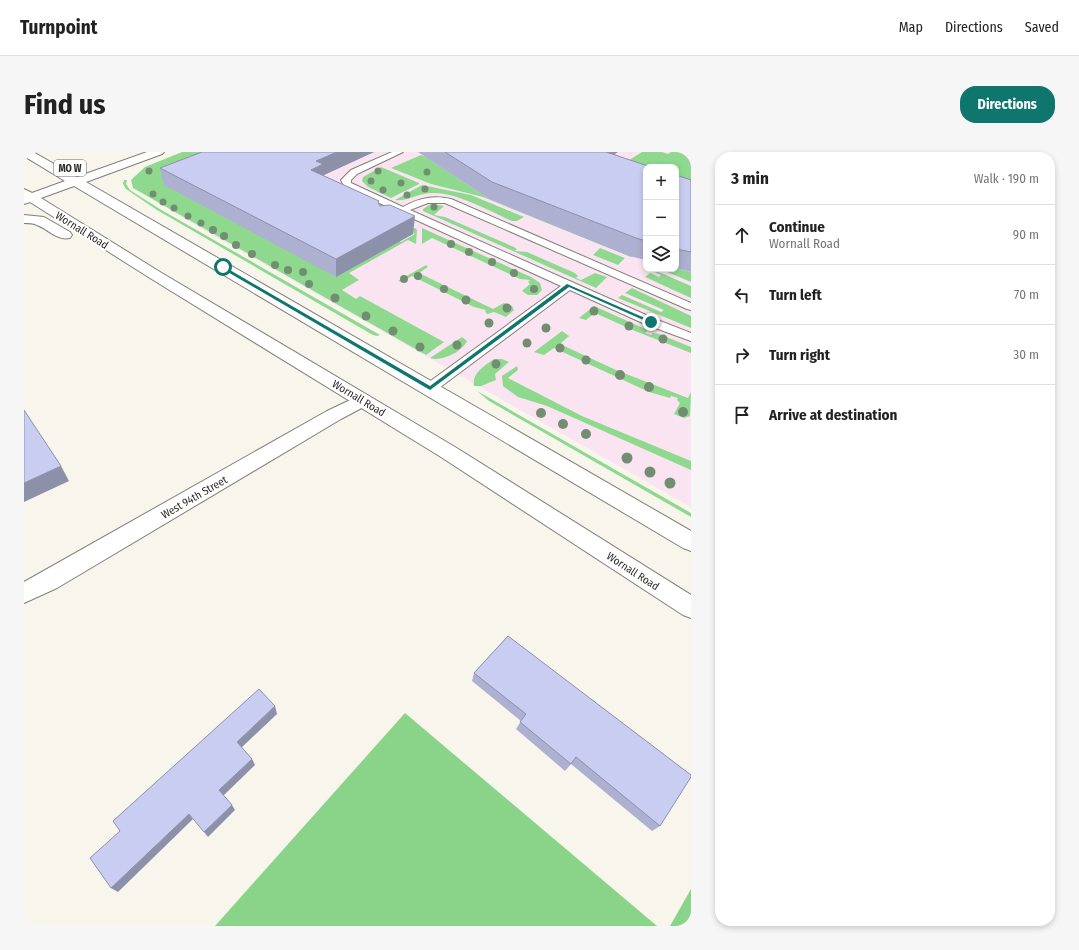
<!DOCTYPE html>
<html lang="en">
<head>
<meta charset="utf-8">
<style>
	:root { --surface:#fff; --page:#f6f6f6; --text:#222; --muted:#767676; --line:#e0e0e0; --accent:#0f766e }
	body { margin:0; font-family:"Fira Sans Condensed",sans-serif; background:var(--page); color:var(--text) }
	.controls { position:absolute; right:12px; top:12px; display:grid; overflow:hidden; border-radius:8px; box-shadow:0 2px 6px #0003 }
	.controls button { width:36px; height:36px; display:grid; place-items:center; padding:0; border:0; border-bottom:1px solid var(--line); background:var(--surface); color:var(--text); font:20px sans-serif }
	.stop { position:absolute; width:12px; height:12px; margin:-9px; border:3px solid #0f766e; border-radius:50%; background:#fff }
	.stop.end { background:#0f766e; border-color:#fff; box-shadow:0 1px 4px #0008 }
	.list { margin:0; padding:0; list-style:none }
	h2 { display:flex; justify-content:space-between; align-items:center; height:52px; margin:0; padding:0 16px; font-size:17px }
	h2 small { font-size:13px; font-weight:400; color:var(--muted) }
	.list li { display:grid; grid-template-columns:26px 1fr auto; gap:12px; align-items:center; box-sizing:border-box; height:60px; padding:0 16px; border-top:1px solid var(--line) }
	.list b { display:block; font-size:15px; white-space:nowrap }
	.list p { margin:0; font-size:13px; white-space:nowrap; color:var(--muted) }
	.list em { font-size:13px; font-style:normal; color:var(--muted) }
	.icon { flex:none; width:22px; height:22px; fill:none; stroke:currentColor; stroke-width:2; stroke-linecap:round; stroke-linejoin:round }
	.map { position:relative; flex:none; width:667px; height:774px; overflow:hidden; border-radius:16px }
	header { display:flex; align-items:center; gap:24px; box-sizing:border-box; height:56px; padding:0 20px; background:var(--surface); border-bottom:1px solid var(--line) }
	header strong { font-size:19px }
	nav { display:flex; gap:22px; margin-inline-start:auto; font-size:14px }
	.intro { display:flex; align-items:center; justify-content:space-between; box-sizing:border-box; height:96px; padding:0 24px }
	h1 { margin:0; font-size:28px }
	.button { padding:10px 18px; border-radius:16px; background:var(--accent); color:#fff; font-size:14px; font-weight:700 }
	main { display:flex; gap:24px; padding:0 24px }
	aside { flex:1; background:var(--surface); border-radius:16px; box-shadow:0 2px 6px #0003 }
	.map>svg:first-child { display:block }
	.commercial { fill:#fae4f2; fill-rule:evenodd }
	.green { fill:#8fd98f }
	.forest { fill:#89d489 }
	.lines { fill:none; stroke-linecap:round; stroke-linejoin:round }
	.service-casing { stroke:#817f77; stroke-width:2 }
	.minor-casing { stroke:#817f77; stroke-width:2 }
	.primary-casing { stroke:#817f77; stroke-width:2 }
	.service { fill:#fff; fill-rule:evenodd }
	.minor { fill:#fff; fill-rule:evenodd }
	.primary { fill:#fff; fill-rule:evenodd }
	.tree { fill:#718f70 }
	.wall { fill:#adb0d0 }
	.shaded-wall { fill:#8d90a9 }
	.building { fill:#c9cdf2; stroke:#8d90a9 }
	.route { fill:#0f766e }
	.labels { text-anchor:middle; stroke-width:4; stroke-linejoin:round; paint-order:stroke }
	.shield { fill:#fff; stroke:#6c6b69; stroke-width:1 }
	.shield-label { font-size:10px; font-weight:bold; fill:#2d2c29 }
	.street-label { font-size:11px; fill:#2d2c29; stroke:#fff }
</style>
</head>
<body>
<header>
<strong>Turnpoint</strong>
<nav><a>Map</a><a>Directions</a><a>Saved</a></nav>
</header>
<div class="intro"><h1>Find us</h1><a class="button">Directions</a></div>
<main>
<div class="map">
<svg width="667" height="774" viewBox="0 0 667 774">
	<rect width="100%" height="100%" fill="#f7f5ec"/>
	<path class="commercial" d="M164,0h503v355l-519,-295 -37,-36zM622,15h30v102h-30z"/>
	<g class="green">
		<polygon points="158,0 223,0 377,90 391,82 382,77 391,76 393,78 392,92 384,88 325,121 335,128 318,138 332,147 336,144 420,190 402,203 109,36 107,28 121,15"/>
		<polygon points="618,0 638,0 644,2 647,0 667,0 667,41 652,36 652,15 593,16"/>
		<polygon points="397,3 402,5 465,47 608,104 607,105 459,45 407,32 367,16"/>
		<polygon points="357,15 395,31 395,32 367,46 344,35 338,29 339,25"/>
		<polygon points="100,28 103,28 102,32 106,38 134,56 356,183 353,184 349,183 133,58 102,37 99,32"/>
		<path d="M398,33l49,10 53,22 -7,4h-5c-23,-10 -54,-28 -78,-28 -15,-1 -27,9 -39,7z"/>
		<polygon points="407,52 420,54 410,63 421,65 490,95 493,97 491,99 503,100 551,121 554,124 552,126 557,128 571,121 583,125 572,136 399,59 399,57"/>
		<polygon points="398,76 507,125 516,131 518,138 513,143 504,143 498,139 506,132 504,130 506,128 496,127 408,86 398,92"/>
		<polygon points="576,96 601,106 594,113 569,103"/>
		<polygon points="402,113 404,115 395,121 469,157 480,151 488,154 490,158 482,165 470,160 463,162 461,159 462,158 450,155 388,124 378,130 374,129"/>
		<polygon points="652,116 667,120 667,130 636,117 649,120 651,118 647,117"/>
		<polygon points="630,118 667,134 667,146 621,125 626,121 635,125 637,123 628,119"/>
		<polygon points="608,136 667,164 667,176 594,146 598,143 637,160 640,158 601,141"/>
		<polygon points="570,154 619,176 623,179 621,181 627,183 629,181 635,182 667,195 667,201 611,179 571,161 562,168 555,166"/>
		<polygon points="538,179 545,184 536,192 592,218 664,246 667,240 666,264 660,266 650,262 656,251 653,248 654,246 647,244 646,246 625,240 530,196 520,203 510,200"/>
		<path d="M438,185l5,4c-5,11 -26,21 -37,17z"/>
		<path d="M470,207h8l7,3 -14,12 1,6 -15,6h-7c-2,-13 10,-20 20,-27z"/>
		<polygon points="493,214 494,218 484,226 558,264 667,309 667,318 523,254 494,245 479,234 478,224"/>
		<polygon points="453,239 667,361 667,365 465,249"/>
	</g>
	<g class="forest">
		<polygon points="381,561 633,774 191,774"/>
		<polygon points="667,737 667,774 646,774"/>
	</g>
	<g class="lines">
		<defs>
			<path id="service" d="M368,0h11l-46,22 -6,6v3l52,24c16,-9 30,-12 48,-8l240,104v7l-4,-1 -242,-106h-17l-18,7 245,109 36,14v8l-44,-16 -77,-35 -135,101h-10l-2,-3 2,-3 136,-99 -158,-72 -7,3 -3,-1 -2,-2 4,-4 -47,-21 -4,-3 -3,-6 10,-10z"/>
			<polygon id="minor" points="339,242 345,244 348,248 345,252 317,267 33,436 0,451 0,430 303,259"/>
			<g id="primary">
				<polygon points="0,0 9,0 53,25 123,0 140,0 138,2 62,30 667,379 667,399 659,396 50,34 17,46 136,120 431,295 667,443 667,466 659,463 417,305 126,126 6,50 0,52 0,37 8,41 41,29 0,4"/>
				<path d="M0,63l20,2 26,15 2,3 -2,3c-13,3 -22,-9 -33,-13 -4,-2 -9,-2 -13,-2z"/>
			</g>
		</defs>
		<use href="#service" class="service-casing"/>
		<use href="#minor" class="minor-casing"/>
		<use href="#primary" class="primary-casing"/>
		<use href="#service" class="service"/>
		<use href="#minor" class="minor"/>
		<use href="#primary" class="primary"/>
	</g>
	<g class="tree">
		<circle cx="125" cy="19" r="3.5"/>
		<circle cx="354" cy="19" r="3.5"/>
		<circle cx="403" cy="20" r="3.5"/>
		<circle cx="347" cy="29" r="3.5"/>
		<circle cx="377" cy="31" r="3.5"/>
		<circle cx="401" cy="37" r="3.5"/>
		<circle cx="359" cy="38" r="3.5"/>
		<circle cx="129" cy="42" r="3.5"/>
		<circle cx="383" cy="43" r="3.5"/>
		<circle cx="139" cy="50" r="3.5"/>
		<circle cx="410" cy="55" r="3.5"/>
		<circle cx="150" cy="56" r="3.5"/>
		<circle cx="164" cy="64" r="3.5"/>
		<circle cx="177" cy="71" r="3.5"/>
		<circle cx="189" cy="78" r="4"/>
		<circle cx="200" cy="84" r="4"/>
		<circle cx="427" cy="92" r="4"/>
		<circle cx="212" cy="93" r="4"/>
		<circle cx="445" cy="100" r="4"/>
		<circle cx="228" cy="102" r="4"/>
		<circle cx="468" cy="110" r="4"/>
		<circle cx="251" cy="113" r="4"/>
		<circle cx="264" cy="118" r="4"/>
		<circle cx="279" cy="120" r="4"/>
		<circle cx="490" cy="121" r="4"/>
		<circle cx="394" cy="124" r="4"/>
		<circle cx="380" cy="127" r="4"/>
		<circle cx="285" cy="132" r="4"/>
		<circle cx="420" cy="137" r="4"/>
		<circle cx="510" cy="137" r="4"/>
		<circle cx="311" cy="146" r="4.5"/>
		<circle cx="442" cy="148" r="4.5"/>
		<circle cx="483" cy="156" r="4.5"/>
		<circle cx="570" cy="159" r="4.5"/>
		<circle cx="342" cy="164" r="4.5"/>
		<circle cx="465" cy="171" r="4.5"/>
		<circle cx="605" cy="174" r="4.5"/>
		<circle cx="522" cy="176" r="4.5"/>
		<circle cx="369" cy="179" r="4.5"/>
		<circle cx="639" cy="187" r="4.5"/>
		<circle cx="503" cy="191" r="4.5"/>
		<circle cx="433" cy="193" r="4.5"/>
		<circle cx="396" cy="195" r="4.5"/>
		<circle cx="536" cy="196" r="4.5"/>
		<circle cx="562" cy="208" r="4.5"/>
		<circle cx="472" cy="212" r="4.5"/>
		<circle cx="596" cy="223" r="5"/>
		<circle cx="625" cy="235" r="5"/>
		<circle cx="659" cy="260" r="5"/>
		<circle cx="517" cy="261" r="5"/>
		<circle cx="539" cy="272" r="5"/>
		<circle cx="562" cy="282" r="5"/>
		<circle cx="603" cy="306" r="5.5"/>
		<circle cx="626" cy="320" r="5.5"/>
		<circle cx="646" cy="331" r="5.5"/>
	</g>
	<g class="wall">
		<polygon points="178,0 350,0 300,23 300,24 355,49 355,52 389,82 312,125 140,33 136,16"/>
		<polygon points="394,0 594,0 590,2 622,15 622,108 605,104 465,47"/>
		<polygon points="652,23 667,28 667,120 652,116"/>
		<polygon points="484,484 636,674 628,679 547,612 541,619 492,577 497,569 448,529 450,521"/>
	</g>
	<g class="shaded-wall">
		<polygon points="313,0 350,0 300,23 300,29 287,18 292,9"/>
		<polygon points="575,0 594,0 571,14"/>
		<polygon points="391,64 389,82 312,125 312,107"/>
		<polygon points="37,314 45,329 0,350 0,331"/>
		<polygon points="251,554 253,562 216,597 213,590"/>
		<polygon points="228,607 231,613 199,644 195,638"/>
		<polygon points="208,653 211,658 184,685 180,680"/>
		<polygon points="165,662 169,667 94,740 87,736"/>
	</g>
	<g class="building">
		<polygon points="178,0 313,0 292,9 299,12 287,18 355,49 354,51 356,54 366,53 391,64 312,107 136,16"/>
		<polygon points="421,0 582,0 627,15 622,15 622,89 612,86 468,30"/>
		<polygon points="652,23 667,28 667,100 652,97"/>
		<polygon points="0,258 37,314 0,331"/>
		<polygon points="484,484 667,623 667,625 636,674 552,605 547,612 496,570 502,562 450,521"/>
		<polygon points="235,537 251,554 213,590 228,607 195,638 208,653 180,680 165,662 87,736 66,706 96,679 89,669"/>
	</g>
	<polygon class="route" points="199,114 406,234 543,132 630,170 626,171 545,135 406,238 197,116"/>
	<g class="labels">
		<rect class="shield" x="30" y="8" width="32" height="16" rx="3"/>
		<g class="shield-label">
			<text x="46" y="20">MO W</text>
		</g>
		<g class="street-label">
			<text transform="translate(58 78) rotate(32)" y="4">Wornall Road</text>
			<text transform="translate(335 246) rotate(31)" y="4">Wornall Road</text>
			<text transform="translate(170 345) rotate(-30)" y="4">West 94th Street</text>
			<text transform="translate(609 419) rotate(33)" y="4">Wornall Road</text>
		</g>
	</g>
</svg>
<div class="controls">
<button>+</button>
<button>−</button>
<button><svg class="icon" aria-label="layers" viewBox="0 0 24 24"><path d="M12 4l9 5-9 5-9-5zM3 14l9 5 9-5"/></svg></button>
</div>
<div class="stop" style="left:199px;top:115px"></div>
<div class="stop end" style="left:627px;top:170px"></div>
</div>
<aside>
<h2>3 min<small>Walk · 190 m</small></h2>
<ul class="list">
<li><svg class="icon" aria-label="ahead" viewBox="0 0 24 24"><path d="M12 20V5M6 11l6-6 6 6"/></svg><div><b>Continue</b><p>Wornall Road</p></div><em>90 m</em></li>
<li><svg class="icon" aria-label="left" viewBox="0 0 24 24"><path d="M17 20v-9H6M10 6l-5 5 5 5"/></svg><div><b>Turn left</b></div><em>70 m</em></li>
<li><svg class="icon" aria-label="right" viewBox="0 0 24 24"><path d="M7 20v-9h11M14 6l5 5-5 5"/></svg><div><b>Turn right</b></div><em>30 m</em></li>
<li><svg class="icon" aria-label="arrive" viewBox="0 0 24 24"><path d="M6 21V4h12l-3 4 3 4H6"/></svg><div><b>Arrive at destination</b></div></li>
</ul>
</aside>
</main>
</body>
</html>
